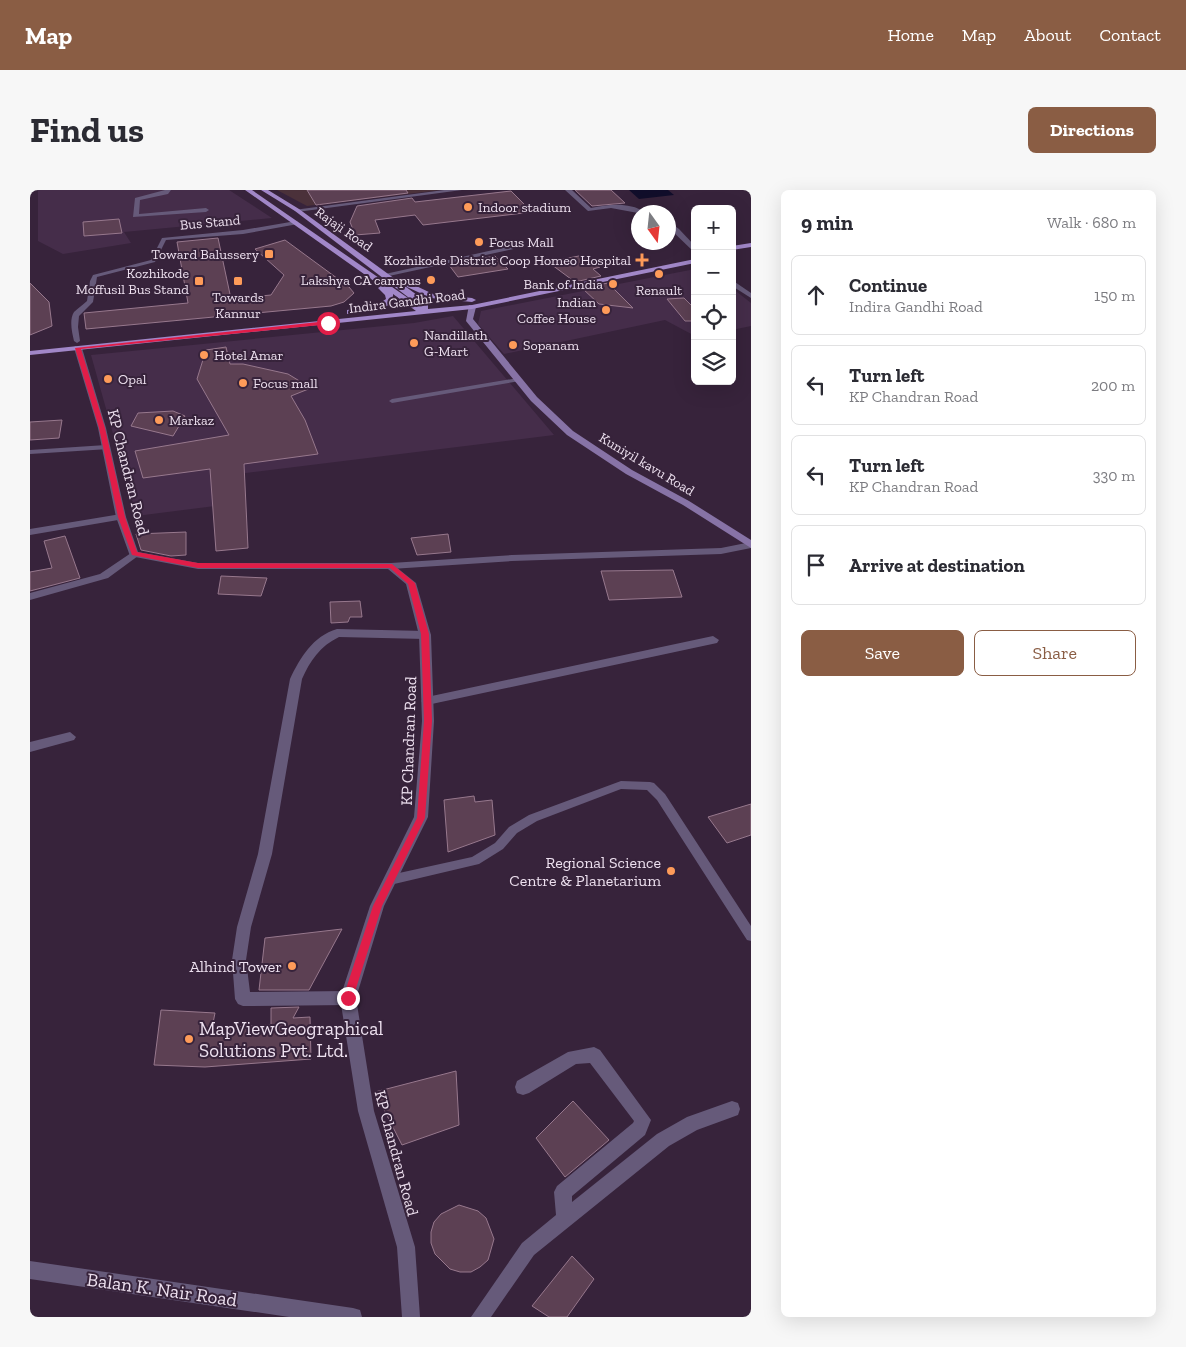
<!DOCTYPE html>
<html lang="en">
<head>
<meta charset="utf-8">
<style>
	:root { --surface:#fff; --page:#f7f7f7; --text:#2b2b33; --muted:#7c7c81; --line:#e1e1e2; --accent:#8a5d44 }
	body { margin:0; font-family:"Zilla Slab",serif; background:var(--page); color:var(--text) }
	.controls { position:absolute; right:15px; top:15px; display:grid; overflow:hidden; border-radius:8px; box-shadow:0 5px 20px #0002 }
	.controls button { width:45px; height:45px; display:grid; place-items:center; padding:0; border:0; border-bottom:1px solid var(--line); background:var(--surface); color:var(--text); font:25px sans-serif }
	.compass { position:absolute; left:601px; top:15px; width:45px; height:45px; border-radius:50%; background:var(--surface); box-shadow:0 5px 20px #0002; rotate:165deg }
	.stop { position:absolute; width:15px; height:15px; margin:-11px; border:4px solid #e11d48; border-radius:50%; background:#fff }
	.stop.end { background:#e11d48; border-color:#fff; box-shadow:0 1px 5px #0008 }
	.list { margin:0; padding:0; list-style:none }
	h2 { display:flex; justify-content:space-between; align-items:center; height:65px; margin:0; padding:0 20px; font-size:21px }
	h2 small { font-size:16px; font-weight:400; color:var(--muted) }
	.list li { display:grid; grid-template-columns:32px 1fr auto; gap:15px; align-items:center; box-sizing:border-box; height:80px; margin:0 10px 10px; padding:0 10px; border:1px solid var(--line); border-radius:8px }
	.list b { display:block; font-size:19px; white-space:nowrap }
	.list p { margin:0; font-size:16px; white-space:nowrap; color:var(--muted) }
	.list em { font-size:16px; font-style:normal; color:var(--muted) }
	.actions { display:flex; gap:10px; padding:15px 20px }
	.actions a { flex:1; padding:11px 0; border:1px solid var(--accent); border-radius:8px; text-align:center; font-size:18px; color:var(--accent) }
	.actions .main { background:var(--accent); color:#fff }
	.icon { flex:none; width:28px; height:28px; fill:none; stroke:currentColor; stroke-width:2; stroke-linecap:round; stroke-linejoin:round }
	.map { position:relative; flex:none; width:721px; height:1127px; overflow:hidden; border-radius:8px }
	header { display:flex; align-items:center; gap:30px; box-sizing:border-box; height:70px; padding:0 25px; background:var(--accent); color:#fff }
	header strong { font-size:24px }
	nav { display:flex; gap:28px; margin-inline-start:auto; font-size:18px }
	.intro { display:flex; align-items:center; justify-content:space-between; box-sizing:border-box; height:120px; padding:0 30px }
	h1 { margin:0; font-size:35px }
	.button { padding:12px 22px; border-radius:8px; background:var(--accent); color:#fff; font-size:18px; font-weight:700 }
	main { display:flex; gap:30px; padding:0 30px }
	aside { flex:1; background:var(--surface); border-radius:8px; box-shadow:0 5px 20px #0002 }
	.map>svg:first-child { display:block }
	.built { fill:#452d4a }
	.green { fill:#4b313a }
	.water { fill:#110e2b }
	.building { fill:#5c4053; stroke:#97788d }
	.lines { fill:none; stroke-linecap:round; stroke-linejoin:round }
	.service { fill:#665a7a; fill-rule:evenodd }
	.minor { fill:#665a7a; fill-rule:evenodd }
	.tertiary { fill:#665a7a; fill-rule:evenodd }
	.secondary { fill:#8773a6; fill-rule:evenodd }
	.primary { fill:#a187c8; fill-rule:evenodd }
	.route { fill:#e11d48 }
	.poi-dot { fill:#fe9b59; stroke:#37233b; stroke-width:2 }
	.labels { text-anchor:middle; stroke-width:4; stroke-linejoin:round; paint-order:stroke }
	.far-poi-label { font-size:14px; fill:#ede0ef; stroke:#37233b; text-anchor:start }
	.far-street-label { font-size:14px; fill:#ede0ef; stroke:#37233b }
	.street-label { font-size:16px; fill:#ede0ef; stroke:#37233b }
	.poi-label { font-size:16px; fill:#ede0ef; stroke:#37233b; text-anchor:end }
	.near-poi-label { font-size:19px; fill:#ede0ef; stroke:#37233b; text-anchor:start }
	.near-street-label { font-size:19px; fill:#ede0ef; stroke:#37233b }
</style>
</head>
<body>
<header>
<strong>Map</strong>
<nav><a>Home</a><a>Map</a><a>About</a><a>Contact</a></nav>
</header>
<div class="intro"><h1>Find us</h1><a class="button">Directions</a></div>
<main>
<div class="map">
<svg width="721" height="1127" viewBox="0 0 721 1127">
	<rect width="100%" height="100%" fill="#37233b"/>
	<g class="built">
		<polygon points="8,0 199,0 242,28 94,42 101,53 33,64 8,51"/>
		<polygon points="665,79 665,146 635,130 474,164 448,134 451,121"/>
		<polygon points="702,98 721,113 721,136 702,140"/>
		<polygon points="423,126 524,245 191,286 185,316 106,326 61,165 384,133"/>
	</g>
	<polygon class="green" points="247,0 411,0 277,16"/>
	<polygon class="water" points="599,0 638,0 644,5 609,9"/>
	<g class="building">
		<polygon points="277,0 376,0 378,3 286,15"/>
		<polygon points="545,0 581,0 595,13 562,16"/>
		<polygon points="481,1 502,22 393,35 385,25 345,30 350,43 325,45 320,32 327,16 382,8 385,12"/>
		<polygon points="89,29 92,43 54,46 53,32"/>
		<polygon points="188,48 201,109 241,105 254,85 225,59 255,50 319,97 324,103 314,112 301,116 56,139 54,123 158,113 147,52"/>
		<polygon points="554,65 570,77 563,79 571,86 545,92 518,72"/>
		<polygon points="465,66 478,79 428,87 419,75"/>
		<polygon points="0,93 19,112 22,136 0,145"/>
		<polygon points="578,93 603,118 569,114 552,98"/>
		<polygon points="654,108 665,119 665,131 655,131 637,109"/>
		<polygon points="196,157 200,174 213,174 258,184 281,198 261,206 275,230 288,264 214,274 218,358 186,361 180,279 113,288 105,261 199,245 167,189 176,160"/>
		<polygon points="143,221 155,226 143,246 101,236 108,223"/>
		<polygon points="32,230 29,248 0,250 0,232"/>
		<polygon points="156,342 156,365 141,366 111,360 106,344"/>
		<polygon points="418,344 421,362 387,365 381,348"/>
		<polygon points="35,346 50,388 0,401 0,382 22,378 14,351"/>
		<polygon points="643,380 652,407 579,410 571,381"/>
		<polygon points="191,386 237,388 231,406 188,404"/>
		<polygon points="330,411 332,427 320,427 318,432 301,433 300,412"/>
		<polygon points="444,606 445,612 462,610 465,645 418,662 414,610"/>
		<polygon points="721,614 721,645 697,653 678,627"/>
		<polygon points="312,739 279,800 229,800 235,748"/>
		<polygon points="269,817 263,828 280,827 281,869 175,877 124,875 131,820 185,823 182,838 241,835 241,818"/>
		<polygon points="426,881 429,935 372,955 345,902"/>
		<polygon points="543,911 579,950 535,987 506,948"/>
		<polygon points="429,1015 448,1021 456,1028 464,1049 458,1070 450,1077 441,1082 430,1082 420,1079 405,1064 401,1053 401,1042 404,1032 411,1024"/>
		<polygon points="542,1066 564,1089 537,1127 519,1127 502,1116"/>
	</g>
	<g class="lines">
		<g class="service">
			<path d="M266,31l2,1v2l-55,10 -77,6 -11,22 -58,15 -4,25 -14,14 -1,11 2,14 -3,2 -3,-2c-2,-9 -5,-21 0,-29 4,-4 9,-7 13,-11l3,-20 3,-6 58,-15 11,-22 81,-8z"/>
			<polygon points="488,188 490,189 490,191 362,213 359,211 362,209"/>
			<polygon points="76,255 80,257 79,259 0,264 0,260"/>
			<polygon points="591,591 620,592 624,593 635,604 721,736 721,751 717,750 627,610 617,600 591,599 507,631 487,643 473,659 449,674 360,695 356,693 354,690 356,687 360,685 442,667 465,653 479,637 499,625"/>
		</g>
		<g class="minor">
			<polygon points="135,0 141,0 138,4 110,10 109,24 176,18 179,20 176,22 103,27 105,8"/>
			<polygon points="414,0 432,0 267,22 264,20"/>
			<path d="M535,0h7l19,18c18,-4 38,-6 54,4l-7,1 -27,-5 -23,3z"/>
			<polygon points="638,31 649,39 665,56 665,63 638,37"/>
			<polygon points="486,55 488,56 488,58 359,86 355,84"/>
			<polygon points="702,90 721,103 721,108 702,96"/>
			<polygon points="91,324 96,327 94,329 0,345 0,339"/>
			<polygon points="721,352 721,358 691,364 482,371 361,379 356,376 361,373 482,365 691,358"/>
			<polygon points="104,361 109,364 108,366 78,388 0,410 0,403 70,384"/>
			<path d="M307,439l88,2 6,4 -6,4 -86,-2c-19,9 -29,24 -37,42l-30,175 -21,73 -5,33 4,32 98,-1 5,2 3,5 -3,5 -5,2 -105,1 -5,-2 -3,-5 -3,-39 5,-33 21,-73 32,-175c10,-21 23,-43 47,-50z"/>
			<polygon points="683,446 689,450 687,453 397,515 391,511 397,507"/>
			<polygon points="40,542 46,547 44,550 0,562 0,552"/>
			<polygon points="564,857 570,860 621,930 615,945 542,1006 542,1012 627,944 657,927 702,911 708,913 710,919 708,925 667,940 639,956 504,1065 461,1127 441,1127 492,1053 526,1025 524,1002 527,996 603,933 604,931 560,873 546,874 499,903 493,905 487,903 485,897 487,891 538,862"/>
			<polygon points="0,1071 323,1118 330,1120 332,1127 259,1127 0,1089"/>
		</g>
		<polygon class="tertiary" points="45,156 52,158 76,238 96,327 108,362 168,373 361,373 386,393 401,445 404,531 398,627 354,716 326,808 344,921 385,1057 390,1127 372,1127 367,1057 328,921 310,808 340,716 384,627 392,531 389,445 376,394 358,379 168,379 100,366 86,327 68,238 44,158"/>
		<polygon class="secondary" points="439,115 446,117 443,129 507,207 543,241 602,280 659,311 721,350 721,358 653,315 596,284 537,245 501,211 436,131"/>
		<g class="primary">
			<polygon points="215,0 222,0 391,117 265,21 231,0 238,0 269,19 398,113 398,119 442,115 665,69 665,73 442,119 0,165 0,161 386,121 363,104 363,112 352,119 317,124 317,120 347,115 356,109 355,105 348,98 351,96"/>
			<polygon points="721,53 721,57 702,60 702,56"/>
			<polygon points="380,93 403,104 442,108 446,110 442,112 401,108 377,97 376,95"/>
		</g>
	</g>
	<polygon class="route" points="298,131 300,134 51,159 75,238 95,327 107,362 168,373 362,374 385,393 399,444 402,531 395,628 352,716 323,808 318,812 313,808 343,716 387,628 394,531 391,444 378,394 360,378 168,378 102,365 88,327 69,238 45,158"/>
	<g class="poi-dot">
		<circle cx="438" cy="17" r="5"/>
		<circle cx="449" cy="52" r="5"/>
		<rect x="234" y="59" width="10" height="10" rx="2.5"/>
		<path d="M609.5 62.5h5v5h5v5h-5v5h-5v-5h-5v-5h5z"/>
		<circle cx="629" cy="84" r="5"/>
		<circle cx="401" cy="90" r="5"/>
		<rect x="164" y="86" width="10" height="10" rx="2.5"/>
		<rect x="203" y="86" width="10" height="10" rx="2.5"/>
		<circle cx="583" cy="94" r="5"/>
		<circle cx="576" cy="120" r="5"/>
		<circle cx="384" cy="153" r="5"/>
		<circle cx="483" cy="155" r="5"/>
		<circle cx="174" cy="165" r="5"/>
		<circle cx="78" cy="189" r="5"/>
		<circle cx="213" cy="193" r="5"/>
		<circle cx="129" cy="230" r="5"/>
		<circle cx="641" cy="681" r="5"/>
		<circle cx="262" cy="776" r="5"/>
		<circle cx="159" cy="849" r="5"/>
	</g>
	<g class="labels">
		<g class="far-poi-label">
			<text x="448" y="22">Indoor stadium</text>
			<text x="459" y="57">Focus Mall</text>
			<text x="229" y="69" text-anchor="end">Toward Balussery</text>
			<text x="601" y="75" text-anchor="end">Kozhikode District Coop Homeo Hospital</text>
			<text x="159" y="88" text-anchor="end">Kozhikode<tspan x="159" dy="16">Moffusil Bus Stand</tspan></text>
			<text x="391" y="95" text-anchor="end">Lakshya CA campus</text>
			<text x="573" y="99" text-anchor="end">Bank of India</text>
			<text x="629" y="105" text-anchor="middle">Renault</text>
			<text x="208" y="112" text-anchor="middle">Towards<tspan x="208" dy="16">Kannur</tspan></text>
			<text x="566" y="117" text-anchor="end">Indian<tspan x="566" dy="16">Coffee House</tspan></text>
			<text x="394" y="150">Nandillath<tspan x="394" dy="16">G-Mart</tspan></text>
			<text x="493" y="160">Sopanam</text>
			<text x="184" y="170">Hotel Amar</text>
			<text x="88" y="194">Opal</text>
			<text x="223" y="198">Focus mall</text>
			<text x="139" y="235">Markaz</text>
		</g>
		<g class="far-street-label">
			<text transform="translate(180 32) rotate(-5)" y="5">Bus Stand</text>
			<text transform="translate(314 39) rotate(35)" y="5">Rajaji Road</text>
			<text transform="translate(377 111) rotate(-7)" y="5">Indira Gandhi Road</text>
			<text transform="translate(617 274) rotate(31)" y="5">Kuniyil kavu Road</text>
		</g>
		<g class="street-label">
			<text transform="translate(99 282) rotate(76)" y="6">KP Chandran Road</text>
			<text transform="translate(378 551) rotate(-88)" y="6">KP Chandran Road</text>
			<text transform="translate(367 963) rotate(75)" y="6">KP Chandran Road</text>
		</g>
		<g class="poi-label">
			<text x="631" y="678">Regional Science<tspan x="631" dy="18">Centre &amp; Planetarium</tspan></text>
			<text x="252" y="782">Alhind Tower</text>
		</g>
		<g class="near-poi-label">
			<text x="169" y="845">MapViewGeographical<tspan x="169" dy="22">Solutions Pvt. Ltd.</tspan></text>
		</g>
		<g class="near-street-label">
			<text transform="translate(132 1099) rotate(8)" y="7">Balan K. Nair Road</text>
		</g>
	</g>
</svg>
<div class="controls">
<button>+</button>
<button>−</button>
<button><svg class="icon" aria-label="locate" viewBox="0 0 24 24"><circle cx="12" cy="12" r="6"/><path d="M12 2v4M12 18v4M2 12h4M18 12h4"/></svg></button>
<button><svg class="icon" aria-label="layers" viewBox="0 0 24 24"><path d="M12 4l9 5-9 5-9-5zM3 14l9 5 9-5"/></svg></button>
</div>
<svg class="compass" viewBox="-18 -18 36 36"><path d="M0-13l5 13h-10z" fill="#e53935"/><path d="M0 13l5-13h-10z" fill="#7c7c81"/></svg>
<div class="stop" style="left:298px;top:133px"></div>
<div class="stop end" style="left:318px;top:808px"></div>
</div>
<aside>
<h2>9 min<small>Walk · 680 m</small></h2>
<ul class="list">
<li><svg class="icon" aria-label="ahead" viewBox="0 0 24 24"><path d="M12 20V5M6 11l6-6 6 6"/></svg><div><b>Continue</b><p>Indira Gandhi Road</p></div><em>150 m</em></li>
<li><svg class="icon" aria-label="left" viewBox="0 0 24 24"><path d="M17 20v-9H6M10 6l-5 5 5 5"/></svg><div><b>Turn left</b><p>KP Chandran Road</p></div><em>200 m</em></li>
<li><svg class="icon" aria-label="left" viewBox="0 0 24 24"><path d="M17 20v-9H6M10 6l-5 5 5 5"/></svg><div><b>Turn left</b><p>KP Chandran Road</p></div><em>330 m</em></li>
<li><svg class="icon" aria-label="arrive" viewBox="0 0 24 24"><path d="M6 21V4h12l-3 4 3 4H6"/></svg><div><b>Arrive at destination</b></div></li>
</ul>
<div class="actions"><a class="main">Save</a><a>Share</a></div>
</aside>
</main>
</body>
</html>
